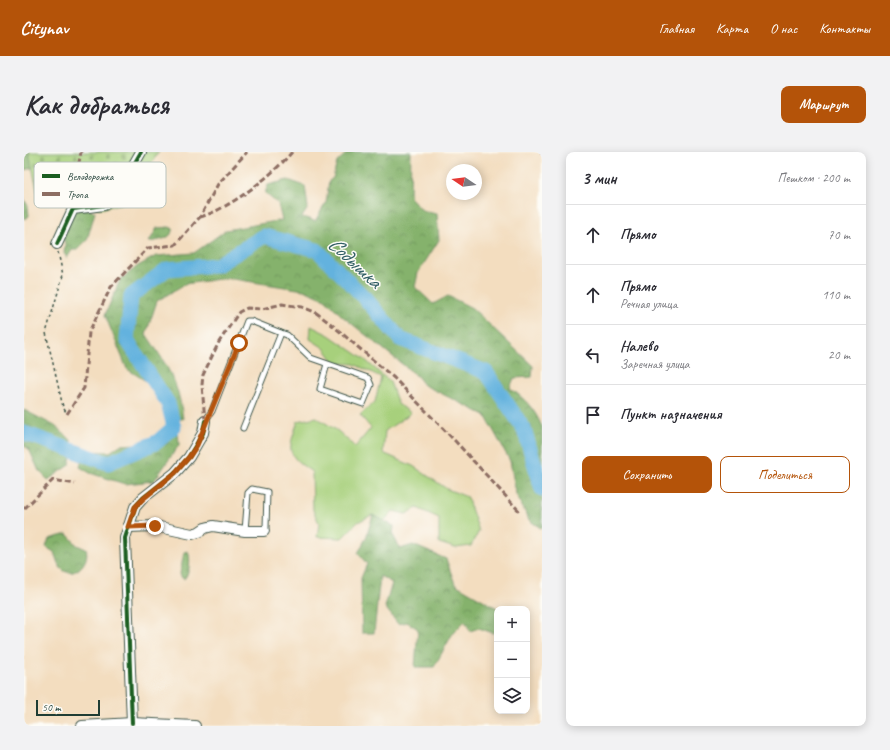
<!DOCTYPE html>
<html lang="ru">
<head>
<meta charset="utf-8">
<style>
	:root { --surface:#fff; --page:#f2f2f3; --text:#2b2b33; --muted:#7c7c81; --line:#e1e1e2; --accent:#b45309 }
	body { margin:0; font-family:Caveat,sans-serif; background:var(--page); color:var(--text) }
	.controls { position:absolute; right:12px; bottom:12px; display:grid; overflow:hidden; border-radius:8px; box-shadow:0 2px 10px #0003 }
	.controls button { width:36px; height:36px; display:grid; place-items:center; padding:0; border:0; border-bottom:1px solid var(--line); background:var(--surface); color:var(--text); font:20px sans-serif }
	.compass { position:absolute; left:422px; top:12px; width:36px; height:36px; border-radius:50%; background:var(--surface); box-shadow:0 2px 10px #0003; rotate:283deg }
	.scale { position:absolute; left:12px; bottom:10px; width:64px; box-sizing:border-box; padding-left:4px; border:2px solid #1f3d34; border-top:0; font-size:11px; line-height:14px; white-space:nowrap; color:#1f3d34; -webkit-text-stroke:3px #fdfcf7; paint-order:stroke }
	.stop { position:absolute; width:12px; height:12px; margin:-9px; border:3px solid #b45309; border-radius:50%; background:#fff }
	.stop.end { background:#b45309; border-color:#fff; box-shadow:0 1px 4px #0008 }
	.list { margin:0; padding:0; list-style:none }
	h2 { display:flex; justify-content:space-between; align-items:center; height:52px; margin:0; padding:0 16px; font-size:17px }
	h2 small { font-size:13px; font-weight:400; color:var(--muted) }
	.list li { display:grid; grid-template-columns:26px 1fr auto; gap:12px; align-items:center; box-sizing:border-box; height:60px; padding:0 16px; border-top:1px solid var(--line) }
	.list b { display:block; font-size:15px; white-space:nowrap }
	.list p { margin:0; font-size:13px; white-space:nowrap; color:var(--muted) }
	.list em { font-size:13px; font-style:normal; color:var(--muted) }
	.actions { display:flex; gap:8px; padding:12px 16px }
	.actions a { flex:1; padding:9px 0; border:1px solid var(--accent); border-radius:8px; text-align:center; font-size:14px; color:var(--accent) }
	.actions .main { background:var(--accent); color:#fff }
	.icon { flex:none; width:22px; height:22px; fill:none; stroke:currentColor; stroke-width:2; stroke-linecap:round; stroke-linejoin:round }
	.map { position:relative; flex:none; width:518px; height:574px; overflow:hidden; border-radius:8px }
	header { display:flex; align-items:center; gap:24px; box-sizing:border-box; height:56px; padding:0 20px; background:var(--accent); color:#fff }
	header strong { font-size:19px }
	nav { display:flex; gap:22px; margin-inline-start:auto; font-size:14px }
	.intro { display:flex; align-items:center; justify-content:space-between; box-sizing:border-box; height:96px; padding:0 24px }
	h1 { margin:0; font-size:28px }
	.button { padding:10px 18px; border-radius:8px; background:var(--accent); color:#fff; font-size:14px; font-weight:700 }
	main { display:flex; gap:24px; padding:0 24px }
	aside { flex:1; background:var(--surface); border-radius:8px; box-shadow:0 2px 10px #0003 }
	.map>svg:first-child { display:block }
	.green { fill:#a7d07c; stroke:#638658 }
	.forest { fill:url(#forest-crowns); stroke:#527850 }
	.cemetery { fill:url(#cemetery-stones); stroke:#638658 }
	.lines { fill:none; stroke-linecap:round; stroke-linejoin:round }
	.river { stroke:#64b2de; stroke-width:15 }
	.lane-casing { stroke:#3f5549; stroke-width:7 }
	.street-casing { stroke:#3f5549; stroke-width:12 }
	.path { stroke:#3f5549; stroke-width:1.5; stroke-dasharray:3 3; stroke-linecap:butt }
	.lane { stroke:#fff; stroke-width:5 }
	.street { stroke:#fff; stroke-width:10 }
	.quiet { stroke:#8d6e63; stroke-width:3; stroke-dasharray:6 3; stroke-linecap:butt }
	.cycleway-casing { stroke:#fdfcf7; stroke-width:6 }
	.cycleway { stroke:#1b5e20; stroke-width:4 }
	.route { stroke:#b45309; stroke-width:5 }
	.labels { text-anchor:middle; stroke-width:3; stroke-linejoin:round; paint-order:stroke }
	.water-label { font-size:21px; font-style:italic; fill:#346067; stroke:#fdfcf7 }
	.key { fill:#fdfcf7; stroke:#bac3bc; stroke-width:1 }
	.key-label { font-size:11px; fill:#1f3d34 }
</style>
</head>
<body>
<header>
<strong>Citynav</strong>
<nav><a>Главная</a><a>Карта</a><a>О нас</a><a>Контакты</a></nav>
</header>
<div class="intro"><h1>Как добраться</h1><a class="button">Маршрут</a></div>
<main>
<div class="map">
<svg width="518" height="574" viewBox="0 0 518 574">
	<defs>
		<pattern id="forest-crowns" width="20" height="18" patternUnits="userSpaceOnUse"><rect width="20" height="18" fill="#85b26c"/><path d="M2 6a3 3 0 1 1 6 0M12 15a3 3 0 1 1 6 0" fill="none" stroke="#6c925a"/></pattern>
		<pattern id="cemetery-stones" width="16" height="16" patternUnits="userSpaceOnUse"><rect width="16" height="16" fill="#a7d07c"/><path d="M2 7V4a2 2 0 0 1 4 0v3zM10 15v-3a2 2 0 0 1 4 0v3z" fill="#87aa66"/></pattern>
	</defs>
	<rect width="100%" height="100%" fill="#fdfcf7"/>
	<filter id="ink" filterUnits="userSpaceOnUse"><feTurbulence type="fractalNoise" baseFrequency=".025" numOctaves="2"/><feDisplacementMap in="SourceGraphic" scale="8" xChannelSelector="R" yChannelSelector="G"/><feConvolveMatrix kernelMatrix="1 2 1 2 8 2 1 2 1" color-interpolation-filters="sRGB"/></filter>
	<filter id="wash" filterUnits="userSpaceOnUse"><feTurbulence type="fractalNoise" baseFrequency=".012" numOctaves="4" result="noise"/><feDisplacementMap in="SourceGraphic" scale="16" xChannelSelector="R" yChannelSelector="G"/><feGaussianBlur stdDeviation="0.9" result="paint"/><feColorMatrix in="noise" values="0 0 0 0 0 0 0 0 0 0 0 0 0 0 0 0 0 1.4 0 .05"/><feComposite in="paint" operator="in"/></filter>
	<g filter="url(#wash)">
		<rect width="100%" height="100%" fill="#f3ddbf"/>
		<path class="green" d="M287,174l18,9 35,24 26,23 8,22 13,9 -26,18 -2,22 30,13 34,23 20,8 12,34 -8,15 -16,2 -16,-5v-25l-22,-10 -11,6 -13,-3 -9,10 -12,-6 -14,7 -16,16 -25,-1 2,-14 -6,-13 -1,-38c-27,-18 -24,-22 -14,-51l18,-4 22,14 17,16 16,-19 -11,-13 15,-13 6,-25 -27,-13 -19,-1 -11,-15 -14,-9z"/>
		<g class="forest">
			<polygon points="0,0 5,0 8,16 0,18"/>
			<path d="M324,0h63l-1,45 13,14 14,3 2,26 -21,33 -3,14 18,17 15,-8 24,12 61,58 -1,11 -18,1 -4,10c15,11 25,21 32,39v102l-13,-9 -13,-26 -6,-33 -25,-46 -61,-30 -7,-9 -76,-61 -16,-16 -21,-9 -77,-12 -42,6 -28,17 -11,33c20,30 33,48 37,85h-7l-3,-21 -46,-29 -22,-54 15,-35 18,-14 18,-10 38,-3 32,-23 56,-10 -4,-16 -13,-11 3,-8 20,-5 17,6 3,22 -6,9 13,4 11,-18 3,-22 4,-3 4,-16z"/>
			<polygon points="0,47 4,54 5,64 0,67"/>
			<polygon points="60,56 71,60 63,88 53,98 48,98 43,106 40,101 41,91 39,86 48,59"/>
			<path d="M145,75l5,2c-4,11 -15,11 -25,13l8,-14z"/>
			<polygon points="0,258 31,274 47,288 46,313 24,328 15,319 5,297 0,294"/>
			<polygon points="154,276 155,293 130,329 101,332 66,321 56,315 61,299 86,300 96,293 113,292"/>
			<polygon points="349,363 370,374 369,383 376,397 389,393 422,407 431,432 473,456 473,479 469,481 455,476 446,479 441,469 429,481 410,515 391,515 394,477 383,470 374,472 361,455 368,431 356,424 350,481 338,481 337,426 343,412 334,401 342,386"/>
			<path d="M43,382l10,11 9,4c5,14 -15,33 -26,18 -3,-4 -4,-10 -6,-15l-8,-5 3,-8z"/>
			<path d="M164,399c3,7 2,22 -4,28l-2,-1 -2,-4 4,-22z"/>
		</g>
		<polygon class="cemetery" points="5,0 135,0 99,51 77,57 43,47 14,43"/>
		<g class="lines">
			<polyline class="river" points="0,281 84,311 133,290 150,275 144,251 103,188 107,144 143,117 193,113 240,84 293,98 340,145 376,187 462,220 500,277 518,337"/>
		</g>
	</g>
	<g filter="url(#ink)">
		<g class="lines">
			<defs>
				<g id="lane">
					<polyline points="257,181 263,183 287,206 344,226 347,233 339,252 296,237 303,212"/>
					<polyline points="181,269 188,259 223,169 227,169 257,181 219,276"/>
					<polyline points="221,379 224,341 228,337 243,340 242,376 240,379"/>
				</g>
				<g id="street">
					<polyline points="33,92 49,57 80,53 109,14 117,0"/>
					<polyline points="104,375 131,374 168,382 175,380 181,376 189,374 221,379 240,379"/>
					<polyline points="108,571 101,386 111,355 119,346 151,321 165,305 179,281 181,269"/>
					<polyline points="58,574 108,571 171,574"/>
				</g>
			</defs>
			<use href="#lane" class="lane-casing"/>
			<use href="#street" class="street-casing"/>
			<polyline class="path" points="34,100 39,123 22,181 39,255 43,262"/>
			<use href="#lane" class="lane"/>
			<use href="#street" class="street"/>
			<g class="quiet">
				<polyline points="517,0 518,2"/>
				<polyline points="49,57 49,41 57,0"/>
				<path d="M176,65c29,-8 72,-41 92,-65"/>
				<polyline points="43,262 60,236 65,180 87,135 124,96 151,93 176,65 194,32 223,0"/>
				<polyline points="181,269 178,233 179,223 195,190 215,160 223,156 238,157 258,152 278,155 291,160 307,172 370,226 432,290 497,361"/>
				<polyline points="0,357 29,328 51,332"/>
			</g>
			<defs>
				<g id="cycleway">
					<polyline points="33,92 49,57 80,53 109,14 117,0"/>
					<polyline points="108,571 101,386 111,355 119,346 151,321 165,305 179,281 181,269"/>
				</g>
			</defs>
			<use href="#cycleway" class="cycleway-casing"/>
			<use href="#cycleway" class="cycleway"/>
		</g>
	</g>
	<g class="lines" filter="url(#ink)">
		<polyline class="route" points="131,374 104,375 111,355 120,346 151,321 165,305 173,293 215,191"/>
	</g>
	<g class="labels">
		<g class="water-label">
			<text transform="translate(331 110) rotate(43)" y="7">Содышка</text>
		</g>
	</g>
	<rect x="10" y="10" width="132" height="46" rx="6" class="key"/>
	<rect x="18" y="22" width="18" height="4" fill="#1b5e20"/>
	<rect x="18" y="40" width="18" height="4" fill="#8d6e63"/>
	<g class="key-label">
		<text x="43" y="28">Велодорожка</text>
		<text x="43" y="46">Тропа</text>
	</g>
</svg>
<div class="controls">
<button>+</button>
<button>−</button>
<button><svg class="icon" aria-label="layers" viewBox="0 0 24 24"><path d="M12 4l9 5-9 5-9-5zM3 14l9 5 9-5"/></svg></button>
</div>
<svg class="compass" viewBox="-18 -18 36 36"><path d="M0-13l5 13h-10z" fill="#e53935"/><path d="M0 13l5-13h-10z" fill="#7c7c81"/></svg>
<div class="scale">50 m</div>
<div class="stop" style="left:215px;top:191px"></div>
<div class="stop end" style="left:131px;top:374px"></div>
</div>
<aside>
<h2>3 мин<small>Пешком · 200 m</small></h2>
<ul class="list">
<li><svg class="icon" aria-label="ahead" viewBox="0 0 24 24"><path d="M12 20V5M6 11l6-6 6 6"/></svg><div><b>Прямо</b></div><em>70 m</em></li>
<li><svg class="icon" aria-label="ahead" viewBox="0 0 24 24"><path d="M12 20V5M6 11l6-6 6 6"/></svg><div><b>Прямо</b><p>Речная улица</p></div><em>110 m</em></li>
<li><svg class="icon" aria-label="left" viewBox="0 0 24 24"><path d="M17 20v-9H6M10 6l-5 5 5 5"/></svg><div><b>Налево</b><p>Заречная улица</p></div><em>20 m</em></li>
<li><svg class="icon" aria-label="arrive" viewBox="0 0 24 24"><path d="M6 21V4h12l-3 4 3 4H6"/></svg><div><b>Пункт назначения</b></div></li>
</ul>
<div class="actions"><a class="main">Сохранить</a><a>Поделиться</a></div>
</aside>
</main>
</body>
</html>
